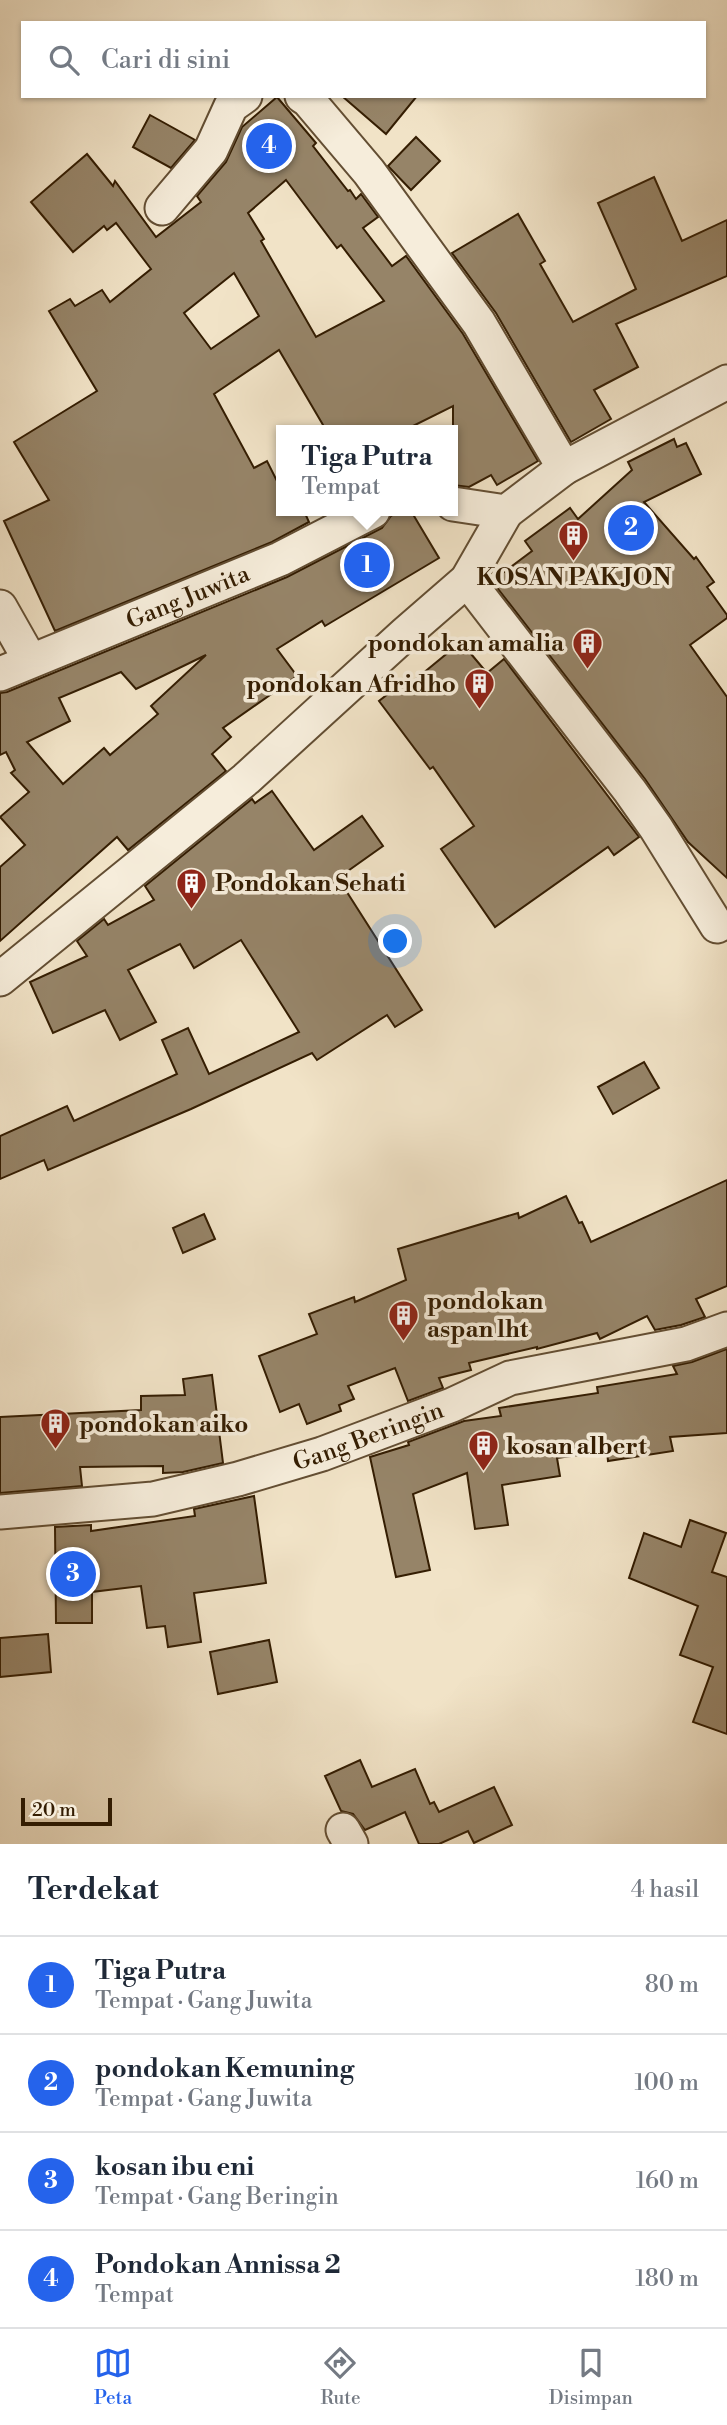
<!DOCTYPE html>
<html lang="id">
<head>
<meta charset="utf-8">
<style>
	:root { --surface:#fff; --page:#f6f6f7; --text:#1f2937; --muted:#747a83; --line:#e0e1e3; --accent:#2563eb }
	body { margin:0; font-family:"Libre Bodoni",serif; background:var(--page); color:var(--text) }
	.scale { position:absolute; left:21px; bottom:18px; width:91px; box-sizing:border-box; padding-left:7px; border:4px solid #341d02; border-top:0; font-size:19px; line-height:24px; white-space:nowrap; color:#341d02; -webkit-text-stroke:5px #f6eddb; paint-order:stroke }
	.you { position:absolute; left:396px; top:942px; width:24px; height:24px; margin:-18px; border:5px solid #fff; border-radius:50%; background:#1a73e8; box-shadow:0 0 0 10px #1a73e833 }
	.badge { display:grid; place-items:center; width:46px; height:46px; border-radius:50%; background:var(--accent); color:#fff; font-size:23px; font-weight:700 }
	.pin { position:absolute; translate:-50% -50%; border:4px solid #fff; box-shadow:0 2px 7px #0006 }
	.popup { position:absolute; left:276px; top:425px; width:182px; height:91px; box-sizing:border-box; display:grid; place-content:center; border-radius:0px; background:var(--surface); filter:drop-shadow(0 2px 5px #0005); font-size:23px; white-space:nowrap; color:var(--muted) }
	.popup b { font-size:26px; color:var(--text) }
	.popup::after { content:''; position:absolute; left:50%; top:100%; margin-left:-14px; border:14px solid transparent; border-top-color:var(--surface) }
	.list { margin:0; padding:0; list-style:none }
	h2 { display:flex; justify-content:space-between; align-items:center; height:91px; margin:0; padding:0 28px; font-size:30px }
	h2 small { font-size:23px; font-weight:400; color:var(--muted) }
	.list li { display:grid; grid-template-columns:46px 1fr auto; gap:21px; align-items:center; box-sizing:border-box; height:98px; padding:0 28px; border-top:2px solid var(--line) }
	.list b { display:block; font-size:26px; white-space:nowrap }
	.list p { margin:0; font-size:23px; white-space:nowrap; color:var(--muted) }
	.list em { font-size:23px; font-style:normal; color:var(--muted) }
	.icon { flex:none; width:38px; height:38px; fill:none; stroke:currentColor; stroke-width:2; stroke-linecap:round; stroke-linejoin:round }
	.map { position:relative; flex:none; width:727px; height:1844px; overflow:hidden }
	.search { position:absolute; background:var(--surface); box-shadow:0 2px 5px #0004; left:21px; right:21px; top:21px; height:77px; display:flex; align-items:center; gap:18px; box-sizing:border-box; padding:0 24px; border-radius:0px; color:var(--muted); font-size:26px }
	.sheet { height:483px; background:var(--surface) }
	nav { display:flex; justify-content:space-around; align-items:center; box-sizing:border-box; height:98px; border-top:2px solid var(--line); background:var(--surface); font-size:19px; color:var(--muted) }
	nav a { display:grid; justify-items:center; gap:4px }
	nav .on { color:var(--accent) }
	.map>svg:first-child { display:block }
	.building { fill:#968468; stroke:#341d02; stroke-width:2; fill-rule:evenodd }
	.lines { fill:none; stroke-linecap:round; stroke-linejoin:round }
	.minor-casing { stroke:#634e33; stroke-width:37 }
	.minor { stroke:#f6eddb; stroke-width:33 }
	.labels { text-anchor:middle; stroke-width:7; stroke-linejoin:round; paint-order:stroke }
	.poi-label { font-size:24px; font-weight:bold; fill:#341d02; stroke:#f6eddb; text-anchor:start }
	.street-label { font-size:24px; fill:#341d02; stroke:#f6eddb }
</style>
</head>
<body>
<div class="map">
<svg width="727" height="1844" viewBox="0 0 727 1844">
	<rect width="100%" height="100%" fill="#f1e3c7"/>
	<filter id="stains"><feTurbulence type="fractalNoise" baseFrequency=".00286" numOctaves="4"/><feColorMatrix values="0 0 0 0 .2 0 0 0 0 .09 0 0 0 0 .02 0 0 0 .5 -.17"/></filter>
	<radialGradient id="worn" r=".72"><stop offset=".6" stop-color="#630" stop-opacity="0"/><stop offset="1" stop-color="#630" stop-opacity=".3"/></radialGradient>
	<g class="building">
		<polygon points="342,96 417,96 386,134"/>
		<path d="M277,97l39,46 -3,3 35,45 2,-1 6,9 5,-5 17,23 -15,11 29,38 14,-10 57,78 75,127 -41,24 -6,-10 -22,12 -16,-2v-79l-48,24h-79l-47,-80 -65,44 40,74 13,-7 14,28v22h23l5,11 -37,20 -217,89 -51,-110 45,-21 -35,-58 83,-51 -48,-80 21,-12 5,7 27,-16 8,12 41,-33 -35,-46 -9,7 -3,-4 -31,26 -42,-50 56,-48 26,32 2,-5 41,56 45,-35 -4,-6 29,-34 16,-35zM286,180l51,68 4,-3 43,56 -68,36 -55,-96 3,-2 -16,-26zM234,273l25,43 -48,33 -27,-36z"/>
		<polygon points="150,115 195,140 171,168 133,147"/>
		<polygon points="416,137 440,161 411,190 388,166"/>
		<polygon points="654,177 682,241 727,220 727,276 616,324 638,367 594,390 611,419 571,442 496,313 452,253 518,214 545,261 540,264 573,322 636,289 598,203"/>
		<polygon points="674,439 677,447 686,443 701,474 644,502 694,559 696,557 714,582 707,587 727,615 727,618 690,645 727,697 727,878 688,842 645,779 492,581 532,551 525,541 570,508 578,519 632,470 628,462"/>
		<path d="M400,511h11l28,47 -114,68 -3,-5 -45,28 20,27 -74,52 8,9 -19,17 14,17 -98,79 -11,-13 -117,104v-74l25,-22 -25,-28 29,-25 -18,-19 4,-3 -9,-18 -6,3v-62l7,-1 280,-115 95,-49 9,-12zM206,655l-55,51 7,8 -48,41 -6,-7 -41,36 -36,-42 43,-21 -11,-23 62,-26 15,17z"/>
		<polygon points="461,642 487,673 504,659 639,837 614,855 608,847 495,927 441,849 474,826 433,767 430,769 379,701 402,683 405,688"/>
		<polygon points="272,791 314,850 362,816 383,846 338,878 422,1010 395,1027 387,1015 317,1060 312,1053 191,1109 48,1170 44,1160 0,1179 0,1136 67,1106 74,1121 177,1074 162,1040 188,1028 209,1074 299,1032 241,940 194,968 180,944 128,970 156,1022 120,1040 105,1010 53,1033 30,982 87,956 77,941 104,919 108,925 154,900 145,886 252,799 255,803"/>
		<polygon points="644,1062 659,1088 613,1114 598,1087"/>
		<polygon points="727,1180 727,1286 696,1299 705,1317 681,1325 655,1330 647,1316 600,1339 597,1333 537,1349 537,1347 469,1363 471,1370 439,1378 443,1388 408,1401 395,1368 348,1386 354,1399 339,1405 341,1411 307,1424 299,1404 280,1412 259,1356 317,1334 309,1314 354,1297 355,1302 406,1280 398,1249 518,1213 519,1218 566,1196 579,1223 582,1222 591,1242"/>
		<polygon points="204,1214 215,1239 183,1253 173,1228"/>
		<polygon points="727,1349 727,1433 670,1437 673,1451 608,1461 607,1451 557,1458 560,1476 502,1485 508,1525 475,1529 467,1473 413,1494 430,1570 396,1577 370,1457 409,1445 408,1442 464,1421 501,1416 499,1408 598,1393 597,1387 677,1374 673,1366 692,1362"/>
		<polygon points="212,1375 223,1463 183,1472 163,1473 163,1466 80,1467 82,1486 0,1493 0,1417 141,1410 141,1396 185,1395 183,1379"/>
		<polygon points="254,1496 266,1583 194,1593 201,1642 168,1647 165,1626 147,1628 141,1586 92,1592 92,1623 56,1623 55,1527 91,1525 91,1531 195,1516 194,1509"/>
		<polygon points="690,1520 726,1533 712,1572 727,1577 727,1734 693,1722 713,1667 680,1655 698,1606 629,1578 644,1533 681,1547"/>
		<polygon points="48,1634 51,1672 0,1677 0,1638"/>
		<polygon points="269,1640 277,1682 218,1694 210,1652"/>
		<polygon points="360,1760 372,1787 415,1769 430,1804 434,1802 439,1812 494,1787 512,1825 474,1843 468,1831 439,1844 419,1844 405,1812 365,1830 353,1814 341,1811 325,1776"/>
	</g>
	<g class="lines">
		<defs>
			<g id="minor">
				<polyline points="302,96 308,100 369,172 479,323 564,468"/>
				<polyline points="162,208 211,150 231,106 245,96"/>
				<polyline points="453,504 506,512 564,468 727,382"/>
				<polyline points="467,580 630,791 656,828 717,926"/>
				<polyline points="0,607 30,660"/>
				<path id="s1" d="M0,674l280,-115 93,-48"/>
				<polyline points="0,979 246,779 406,633 467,580 506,512"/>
				<path id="s2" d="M0,1512l153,-13 85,-20 84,-25 130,-49 58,-27 176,-34 41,-15"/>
				<polyline points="343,1830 351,1844"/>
			</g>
		</defs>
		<use href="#minor" class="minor-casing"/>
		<use href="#minor" class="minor"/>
	</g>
	<defs>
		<symbol id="building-pin" viewBox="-11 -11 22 30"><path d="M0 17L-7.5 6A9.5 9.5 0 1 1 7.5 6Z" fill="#8f2418" stroke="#f6eddb"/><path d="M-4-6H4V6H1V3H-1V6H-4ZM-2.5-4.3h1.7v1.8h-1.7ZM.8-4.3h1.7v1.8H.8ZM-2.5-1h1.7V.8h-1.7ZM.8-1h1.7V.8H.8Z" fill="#fff"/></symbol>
	</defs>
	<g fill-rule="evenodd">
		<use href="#building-pin" x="556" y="518" width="35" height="47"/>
		<use href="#building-pin" x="570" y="626" width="35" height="47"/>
		<use href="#building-pin" x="462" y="666" width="35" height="47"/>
		<use href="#building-pin" x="174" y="866" width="35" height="47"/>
		<use href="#building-pin" x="386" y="1298" width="35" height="47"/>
		<use href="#building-pin" x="38" y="1406" width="35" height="47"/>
		<use href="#building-pin" x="466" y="1428" width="35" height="47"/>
	</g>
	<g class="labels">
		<g class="poi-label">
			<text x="574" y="585" text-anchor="middle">KOSAN PAK JON</text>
			<text x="564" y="651" text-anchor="end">pondokan amalia</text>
			<text x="456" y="692" text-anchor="end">pondokan Afridho</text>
			<text x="215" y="891">Pondokan Sehati</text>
			<text x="427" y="1309">pondokan<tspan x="427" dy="28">aspan lht</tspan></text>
			<text x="79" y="1432">pondokan aiko</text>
			<text x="506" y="1454">kosan albert</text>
		</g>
		<g class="street-label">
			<text dy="8" stroke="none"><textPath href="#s1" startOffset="203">Gang Juwita</textPath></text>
			<text dy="8" stroke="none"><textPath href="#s2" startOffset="378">Gang Beringin</textPath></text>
		</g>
	</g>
	<rect width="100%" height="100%" filter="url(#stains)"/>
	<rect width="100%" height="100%" fill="url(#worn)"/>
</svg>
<div class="scale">20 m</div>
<div class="you"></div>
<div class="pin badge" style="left:367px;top:565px">1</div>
<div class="popup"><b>Tiga Putra</b>Tempat</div>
<div class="pin badge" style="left:631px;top:528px">2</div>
<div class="pin badge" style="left:73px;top:1574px">3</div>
<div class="pin badge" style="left:269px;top:146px">4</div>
<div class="search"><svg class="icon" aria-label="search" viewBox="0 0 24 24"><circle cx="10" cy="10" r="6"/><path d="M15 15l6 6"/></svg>Cari di sini</div>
</div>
<section class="sheet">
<h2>Terdekat<small>4 hasil</small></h2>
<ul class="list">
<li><span class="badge">1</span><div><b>Tiga Putra</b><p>Tempat · Gang Juwita</p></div><em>80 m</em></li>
<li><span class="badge">2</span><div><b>pondokan Kemuning</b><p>Tempat · Gang Juwita</p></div><em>100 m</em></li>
<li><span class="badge">3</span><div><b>kosan ibu eni</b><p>Tempat · Gang Beringin</p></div><em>160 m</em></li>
<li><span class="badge">4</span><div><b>Pondokan Annissa 2</b><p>Tempat</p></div><em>180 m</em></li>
</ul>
</section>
<nav>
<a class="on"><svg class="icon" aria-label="map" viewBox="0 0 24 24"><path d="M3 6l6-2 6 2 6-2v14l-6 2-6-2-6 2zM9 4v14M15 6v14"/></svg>Peta</a>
<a><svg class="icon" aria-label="directions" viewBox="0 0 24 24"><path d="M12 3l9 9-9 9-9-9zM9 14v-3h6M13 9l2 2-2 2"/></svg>Rute</a>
<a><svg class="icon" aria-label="saved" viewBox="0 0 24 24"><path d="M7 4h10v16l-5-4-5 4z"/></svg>Disimpan</a>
</nav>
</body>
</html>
